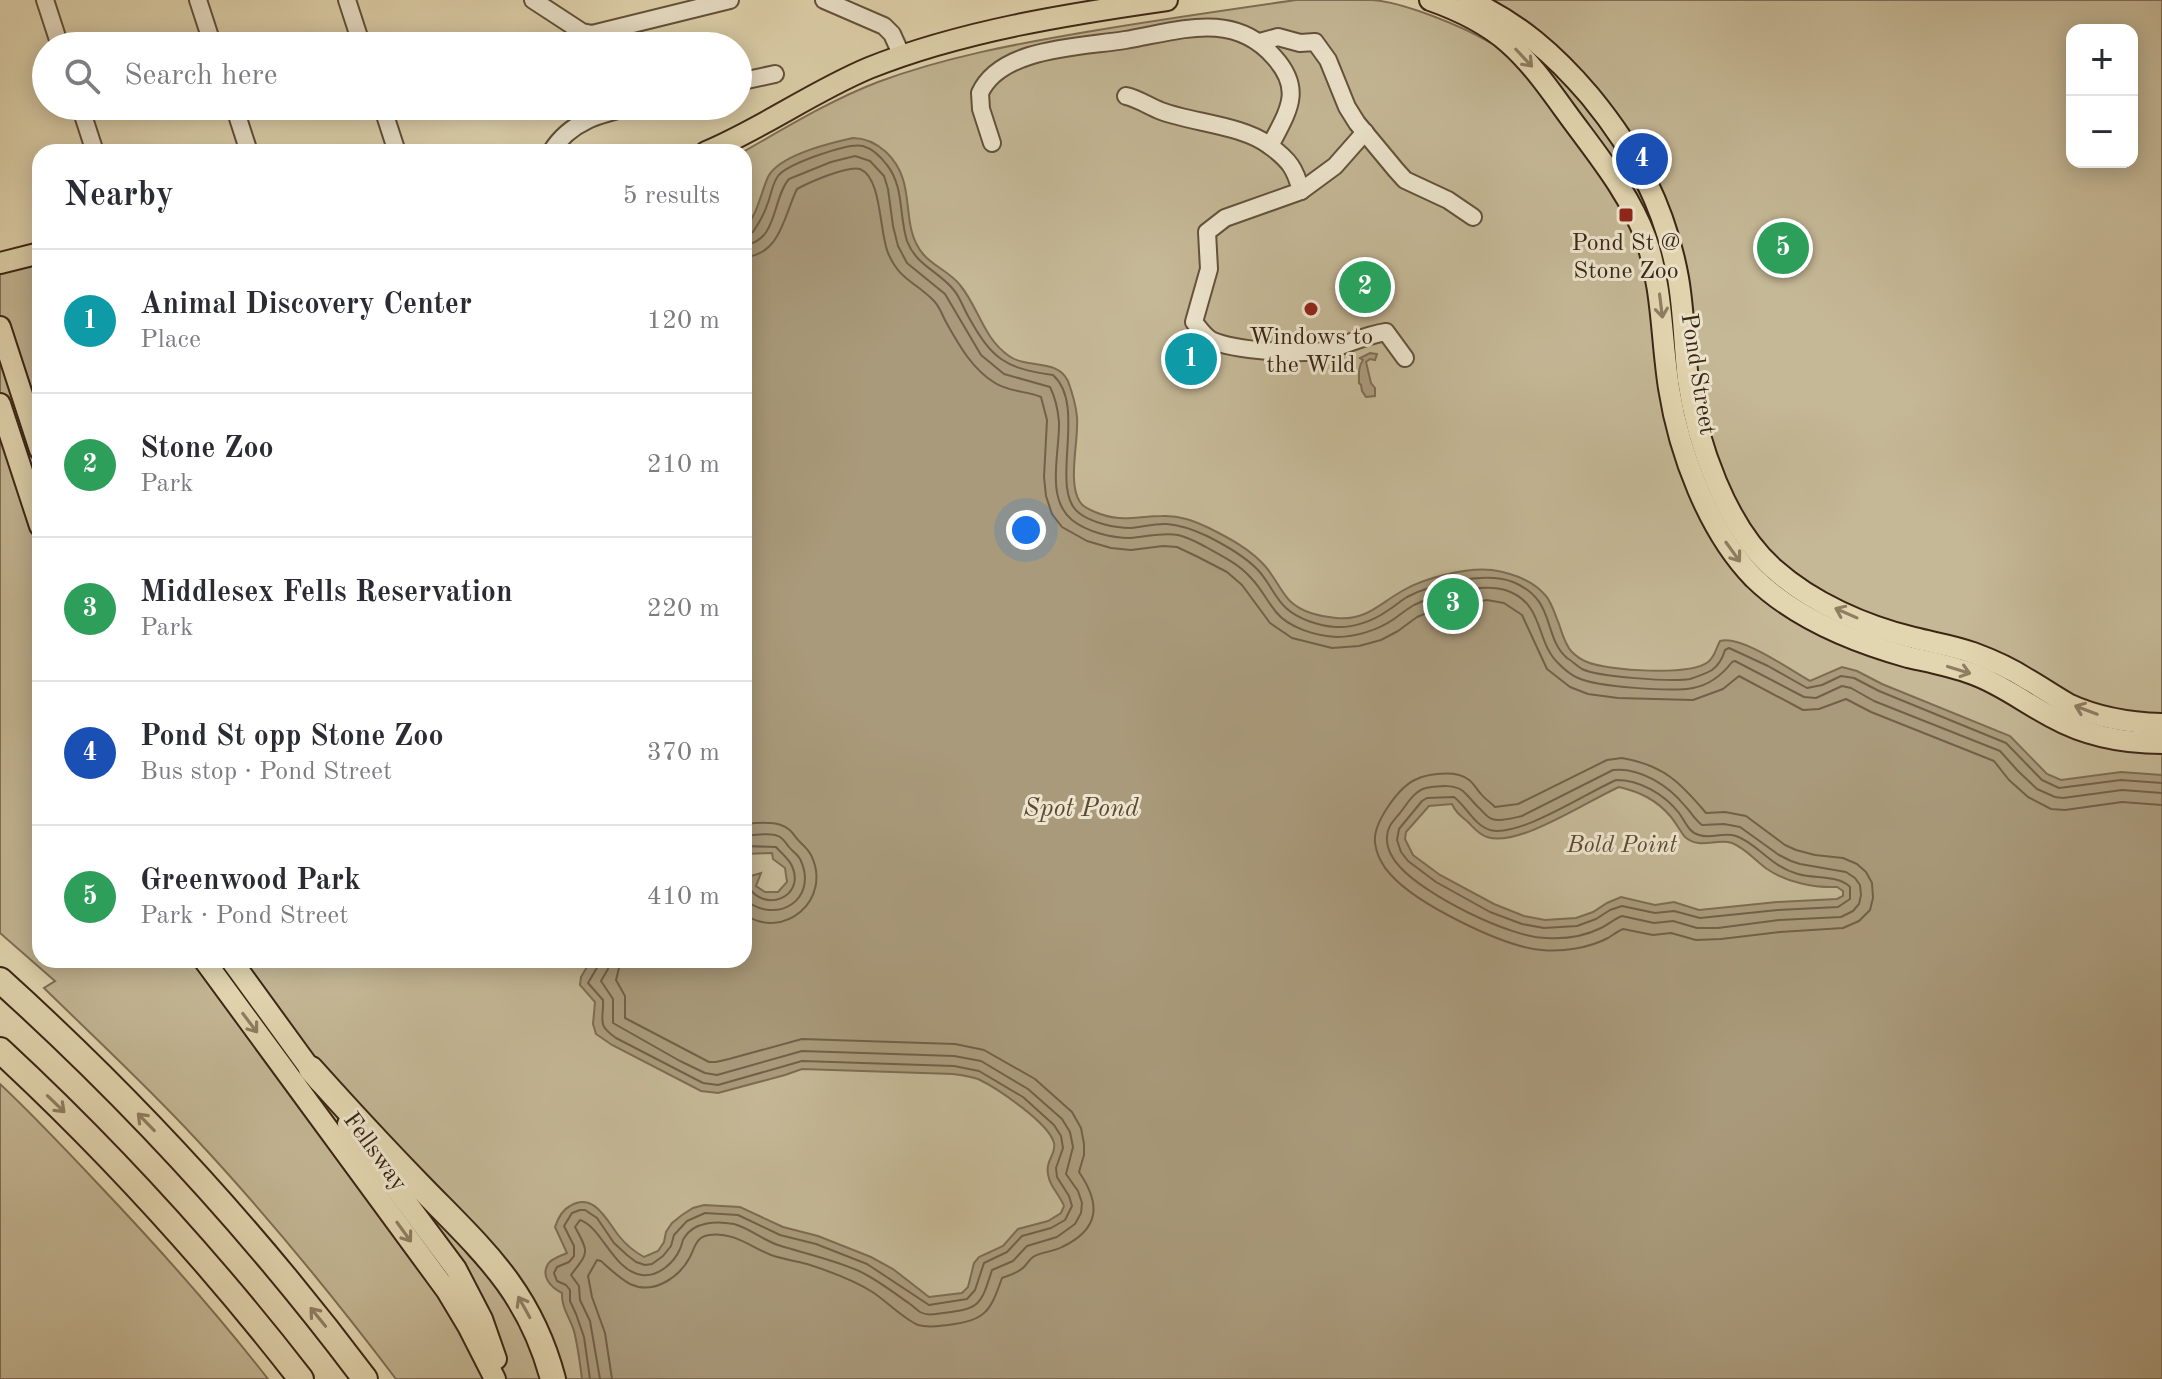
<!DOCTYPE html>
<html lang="en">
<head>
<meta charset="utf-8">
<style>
	:root { --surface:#fff; --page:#f7f7f7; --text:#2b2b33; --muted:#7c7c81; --line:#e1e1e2; --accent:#d93025 }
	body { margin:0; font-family:"Old Standard TT",serif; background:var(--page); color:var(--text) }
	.controls { position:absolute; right:24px; top:24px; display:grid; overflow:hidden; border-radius:16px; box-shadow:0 4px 20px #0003 }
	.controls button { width:72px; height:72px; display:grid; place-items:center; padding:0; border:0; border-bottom:2px solid var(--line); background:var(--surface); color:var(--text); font:40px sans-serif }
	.you { position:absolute; left:1026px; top:530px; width:28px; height:28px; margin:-20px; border:6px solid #fff; border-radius:50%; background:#1a73e8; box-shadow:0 0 0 12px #1a73e833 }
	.badge { display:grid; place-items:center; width:52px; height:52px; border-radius:50%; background:var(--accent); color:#fff; font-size:26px; font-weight:700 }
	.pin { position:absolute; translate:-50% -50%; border:4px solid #fff; box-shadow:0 2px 8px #0006 }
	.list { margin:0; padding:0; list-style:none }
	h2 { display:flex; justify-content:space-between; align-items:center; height:104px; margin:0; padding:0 32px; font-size:34px }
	h2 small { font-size:26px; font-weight:400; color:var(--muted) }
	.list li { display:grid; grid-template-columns:52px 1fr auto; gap:24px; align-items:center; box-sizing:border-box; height:144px; padding:0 32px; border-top:2px solid var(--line) }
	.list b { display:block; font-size:30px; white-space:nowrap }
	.list p { margin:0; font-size:26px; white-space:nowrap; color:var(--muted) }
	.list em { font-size:26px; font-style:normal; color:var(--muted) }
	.icon { flex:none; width:44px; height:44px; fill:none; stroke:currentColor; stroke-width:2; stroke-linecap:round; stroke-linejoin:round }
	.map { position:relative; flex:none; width:2162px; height:1379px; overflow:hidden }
	.search { position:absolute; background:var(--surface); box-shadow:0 4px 20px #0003; left:32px; top:32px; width:720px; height:88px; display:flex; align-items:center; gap:20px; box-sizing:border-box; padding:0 28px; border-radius:44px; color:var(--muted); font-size:30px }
	.panel { position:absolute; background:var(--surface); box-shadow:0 4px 20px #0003; left:32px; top:144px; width:720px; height:824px; border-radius:24px }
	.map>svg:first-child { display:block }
	.green { fill:#c5b896; stroke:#806f56; stroke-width:2; fill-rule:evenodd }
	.water { fill:#a99a7b; stroke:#7d6c52; stroke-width:2; fill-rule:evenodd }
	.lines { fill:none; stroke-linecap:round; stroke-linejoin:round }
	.shore { stroke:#726048; stroke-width:2 }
	.minor-casing { stroke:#64523c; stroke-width:20 }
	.major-casing { stroke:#3a2615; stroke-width:24 }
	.highway-casing { stroke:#3a2615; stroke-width:28 }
	.minor { stroke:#ece4cc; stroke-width:16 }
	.major { stroke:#e2d6b0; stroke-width:20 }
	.highway { stroke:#e2d6b0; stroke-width:24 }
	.oneway { stroke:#8e7e62 }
	.poi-dot { fill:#8f2418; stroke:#ece4cc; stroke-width:3 }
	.labels { text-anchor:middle; stroke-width:6; stroke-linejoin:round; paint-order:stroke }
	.poi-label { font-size:24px; fill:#3a2615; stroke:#ece4cc }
	.street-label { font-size:24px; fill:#3a2615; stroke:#ece4cc }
	.park-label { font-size:24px; font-style:italic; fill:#5d4a35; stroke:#ece4cc }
	.water-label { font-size:26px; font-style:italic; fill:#5b4934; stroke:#ece4cc }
</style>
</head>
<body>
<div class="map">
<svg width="2162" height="1379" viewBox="0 0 2162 1379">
	<rect width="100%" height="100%" fill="#e2d6b0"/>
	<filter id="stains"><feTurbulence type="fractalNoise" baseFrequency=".0025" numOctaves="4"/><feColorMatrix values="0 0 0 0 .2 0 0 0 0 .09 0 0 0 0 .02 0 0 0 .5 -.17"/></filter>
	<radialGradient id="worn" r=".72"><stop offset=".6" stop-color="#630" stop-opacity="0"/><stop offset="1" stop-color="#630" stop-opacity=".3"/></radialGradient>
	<g class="green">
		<path d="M1296,0c25,0 51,0 76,0 31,2 90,26 117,42l-3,-42h676v1379h-1766c-63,-83 -129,-164 -200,-240 -48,-52 -101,-101 -152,-151l11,-7 -55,-48v-659l40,-11v697h704l-1,-808c44,-25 88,-52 135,-70 67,-25 138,-38 208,-50 70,-12 140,-22 210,-32zM2072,30h60v132h-60z"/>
		<path d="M0,1084c34,32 67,67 99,101 59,62 116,126 169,194h-268z"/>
	</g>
	<g class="water">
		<path d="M853,138c13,0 23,5 33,14 33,31 12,72 37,102 10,12 27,18 37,31 19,23 23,53 49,71 18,13 48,2 59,25 4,11 8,25 9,36 2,23 -10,66 3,85 4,6 9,7 15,10 26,11 41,4 67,4 17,-1 32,5 47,12 20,10 41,21 56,38 10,11 15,25 25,35 11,11 31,16 46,17 30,3 43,-14 66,-27 22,-13 65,-24 90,-21 19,3 41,10 54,26 6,7 9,19 13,28 3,9 6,21 13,28 4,4 10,8 15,10 22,9 103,14 121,0 7,-5 8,-14 12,-21 22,-6 70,29 90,40l32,-14 15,4 25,13 128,52 37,38 14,6 60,-8 41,3v604h-1580c-2,-16 -4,-32 -8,-48 -4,-13 -13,-24 -12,-38 -10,-5 -22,-16 -14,-29 4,-6 13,-8 19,-11l-12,-26c3,-9 7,-17 15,-21 24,-15 37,15 49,30 7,9 16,16 25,21l14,-6 6,-9 2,-10 6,-9 10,-8 11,-7 11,-3 36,2 43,20 35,9 53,21 22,12 36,28 33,-4 6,-6 6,-24 5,-6 24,-11 15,-17 30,-8 13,-8 3,-7c-5,-13 -19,-24 -16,-40 1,-8 8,-14 6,-23 -5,-20 -57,-55 -76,-64 -8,-3 -17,-4 -25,-5l-151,-5 -17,6 -67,18 -17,-2 -89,-46 -16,-11 -3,-10 2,-22 -15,-17 1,-8 10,-17h153v-82l17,-5 -5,13 9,6h13l9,-10 -2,-14 -12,-9 -1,-6 -28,1v-625c14,-15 16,-34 24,-52 11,-22 62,-34 85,-39zM1619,787c21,5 38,13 52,30 5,6 9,14 14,20 15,13 31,1 47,6 13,5 24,18 35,26 19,13 47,19 70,18l6,4v5l-6,3 -60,3 -78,8 -25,-8 -19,3 -34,-8 -14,6 -14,9 -17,6 -31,2 -21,-4 -30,-12 -54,-29 -27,-20 -8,-16 1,-7 23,-26 23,-2c4,9 9,12 16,18 6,6 10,12 19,15 31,11 102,-37 132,-50z"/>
		<path d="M1370,353l7,1 -2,6 -5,-1 -4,3 5,21 4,5v8l-9,1 -4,-6 -1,-6 -2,-2c0,-9 -1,-16 4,-23l-3,-2z"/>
	</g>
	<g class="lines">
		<g class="shore">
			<path d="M744,235l9,-3c6,-9 11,-17 14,-27 4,-9 5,-21 11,-29 9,-12 71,-34 85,-30 10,3 18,11 24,19 17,21 12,51 20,76 9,24 31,30 46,48 7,8 10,18 15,27 24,43 36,52 85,59 35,31 -5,114 26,138 13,10 36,15 52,15 12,-1 24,-5 36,-4 14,1 27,6 40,12 18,9 36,19 50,33 12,12 17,28 29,39 12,11 33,18 50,19 17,1 37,-6 51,-16 7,-4 13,-10 20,-14 25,-13 78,-26 106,-15 44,18 29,54 54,76 5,3 10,8 15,11 16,8 89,13 108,10 6,-2 17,-6 22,-9 7,-5 11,-13 13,-20l4,-2 39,18 39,22 15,-3 19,-9 13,2 25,13 127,52 36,37 17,8 62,-8 41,3"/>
			<path d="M744,245c34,-3 28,-47 45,-66l42,-17 24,-6 15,5 14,15 4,13 5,37 5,20 9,17 38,31 36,61 23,19 46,13c5,10 8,23 9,35 1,30 -14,76 13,98 15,12 40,18 58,18 16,-1 32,-6 48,-3 10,2 20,8 28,12 16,9 33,17 45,31 10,10 16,23 25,34 13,16 40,24 61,25 19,0 41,-7 57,-18 7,-5 13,-10 20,-14 23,-11 69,-23 94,-14 37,14 27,51 51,73 5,5 12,11 19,14 19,9 94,14 115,10 16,-3 29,-13 39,-26l3,-1 69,36 12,1 26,-12 9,2 23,13 126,50 18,20 19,18 18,8 8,1 59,-8 40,3"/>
			<path d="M744,257c37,-2 40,-42 53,-68 11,-6 51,-24 63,-20 22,9 19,62 28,84 12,28 28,29 46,48 6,6 8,14 12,21 13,23 26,47 49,61 14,9 32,8 46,14l6,23 -3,57 2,19 6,18 10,13 25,14 24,7 20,2 32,-4 14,1 21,10 29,15 15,13 28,38 22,15 40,10 27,-2 22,-6 17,-9 19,-14 20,-8 50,-9 17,3 18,12 25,54 23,18 18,7 30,4 75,2 30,-11 16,-13 64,34 16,-1 27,-10 25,13 123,49 15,19 19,17 23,12 14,1 57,-8 40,3"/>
			<path d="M1622,758c41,7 58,24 84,55l19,-1 21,4 39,29 11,5 19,5 28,3 14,6 9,8 6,11 1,15 -3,12 -11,11 -16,7 -63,4 -59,7 -25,1 -25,-7 -18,2 -30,-6c-5,2 -10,6 -15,9 -19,10 -45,14 -66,12 -39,-3 -125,-46 -151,-75 -8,-8 -15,-21 -16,-33 -2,-19 24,-56 42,-63 10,-5 31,-7 42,-4 12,3 15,11 22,19 4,5 9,8 14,13l23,-3 89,-44z"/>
			<path d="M1613,770c27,-3 56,16 72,36 6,6 10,14 17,19l22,-1 16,3 39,28 12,6 9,3 46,8 9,6 5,7 1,10 -2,9 -6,7 -12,6 -62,3 -61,8h-21l-24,-7 -19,2 -32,-7c-8,3 -13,8 -21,12 -16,8 -36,11 -54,10 -37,0 -122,-43 -147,-71 -7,-7 -13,-18 -13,-27 -1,-12 6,-19 13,-27 7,-9 14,-22 26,-25 12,-2 32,-5 40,6 5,5 7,8 12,13 5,4 8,10 14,12 9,3 21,-1 30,-3z"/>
			<path d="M1616,780c24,0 48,14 63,33 6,8 10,20 20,22 12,4 24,-3 37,1 21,7 35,31 62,38 17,5 40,1 52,13v12l-12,8 -60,3 -78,8 -26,-7 -19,2 -33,-7 -12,4 -14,9 -19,7 -33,2 -22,-4 -32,-12 -54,-30 -28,-21 -7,-9 -4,-12 2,-11 23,-28 5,-3 27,-1c12,9 20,28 36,33 29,8 98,-38 126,-50z"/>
			<path d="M744,824c11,-1 26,-3 37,1 9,3 12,9 18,16 5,5 9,8 12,14 22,44 -27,87 -67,59"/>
			<path d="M744,836c9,-1 22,-3 31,-1 8,2 10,7 14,12 4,5 10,8 12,14 17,39 -25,65 -57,38"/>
			<path d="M744,846l32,1c5,6 13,12 16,19 14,31 -28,48 -44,20l-4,-1"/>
			<path d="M590,1379l-6,-42 -8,-23 -6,-13v-11l-4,-5 -9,-4 -3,-8 3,-6 12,-5 5,-6v-10l-10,-20 8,-13 8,-3h5l12,8 17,25 13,12 9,7 9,3 7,-1 11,-8 8,-10 3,-11 13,-14 18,-8 33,2 42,20 36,9 51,20 62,41 38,-6 8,-9 9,-27 23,-11 15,-16 29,-8 14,-8 7,-14 -3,-10 -12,-19 -1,-9 7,-20 -2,-12 -7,-11 -31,-28 -44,-26 -25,-5 -152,-5 -84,24 -15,-2 -87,-45c-20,-14 -12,-17 -13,-38l-15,-17 10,-17 1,-6"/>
			<path d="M600,1379l-10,-58 -10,-21 -1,-14 -8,-11c17,-23 19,-21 4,-48l5,-7c22,7 33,51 62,55 16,2 32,-12 38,-26 2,-4 2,-8 4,-11 10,-17 34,-17 50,-14 15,4 29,16 44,21 28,9 54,14 81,26 19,9 35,22 51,33 3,2 7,6 10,8 7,4 15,2 23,1 38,-4 38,-9 49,-43l21,-9 14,-15 30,-9 18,-13 6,-11 1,-10 -4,-12 -12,-17 7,-27 -3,-15 -8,-13 -34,-30 -47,-28 -27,-5 -152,-5 -85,24 -12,-2 -25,-12 -67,-38v-24l-12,-18 7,-12 1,-9"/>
			<path d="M612,1379l-7,-46 -13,-36 -4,-21 9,-16 4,1c9,8 18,17 29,23 23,11 49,-6 60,-27 5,-10 6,-20 19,-22 23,-4 42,12 62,20 12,4 24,6 36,9 22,7 47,16 67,29 13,9 30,26 44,32 10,3 20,1 30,0 38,-5 42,-13 54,-47 8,-3 16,-5 22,-11 3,-3 5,-7 9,-10 7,-5 20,-5 29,-10 38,-18 39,-43 17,-75l5,-17v-11l-3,-16 -9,-16 -37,-33 -51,-29 -29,-6 -153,-5 -73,20 -13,3h-7l-84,-44v-22l-9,-16 5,-20"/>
		</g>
		<defs>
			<g id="minor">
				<polyline points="45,0 60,46"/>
				<polyline points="198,0 213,46"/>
				<polyline points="347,0 362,46"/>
				<polyline points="533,0 582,32 592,34 730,0"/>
				<polyline points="824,0 884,26 892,34 902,56"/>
				<polyline points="1260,42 1278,37 1300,43 1315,42 1328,60 1347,107 1357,123 1396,170 1405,180 1448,200 1473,217"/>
				<polyline points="738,82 775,74"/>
				<path d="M1126,96c13,3 22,10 35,15 32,12 82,14 109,35"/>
				<polyline points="80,106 95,152"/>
				<polyline points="234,106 249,152"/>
				<polyline points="382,106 397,152"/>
				<path d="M992,143l-11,-34 -1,-16c21,-46 102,-46 145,-53 54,-9 108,-30 149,17 30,33 14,54 -4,89 19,14 25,22 31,45l-76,27 -18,14 2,37 -15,53c5,6 10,14 17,18 24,11 90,15 116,10 20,-5 38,-15 59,-18l19,26"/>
				<path d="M551,152c19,-31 49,-38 83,-46"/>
				<polyline points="1301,191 1335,166 1365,132"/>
			</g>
			<g id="major">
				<path d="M1430,0c71,25 93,52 136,112 29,40 63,80 80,127 17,51 15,97 23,149 10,64 39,143 85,190 41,40 100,64 154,79 22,5 44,9 65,17 28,10 52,29 79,43 34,19 71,26 110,26"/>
				<path d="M1468,0c50,22 87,55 122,96 46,56 75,111 88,182 6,34 6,69 10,102 9,63 38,147 86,189 38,34 91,57 140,69 20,5 40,8 59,15 19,7 37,15 54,26 14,8 27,17 41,25 30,14 61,19 94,20"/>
				<path d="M706,152c57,-24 106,-60 163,-84 92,-37 200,-54 298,-68"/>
				<polyline points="0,263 40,253"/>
				<polyline points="0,327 40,450"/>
				<polyline points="0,404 40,526"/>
				<polyline points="204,960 447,1291 468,1326 495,1379"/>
				<polyline points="231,960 319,1081"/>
				<polyline points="348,1124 456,1269 482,1319 496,1359"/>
			</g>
			<g id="highway">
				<path d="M0,980c134,121 257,255 365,399"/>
				<path d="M0,1050c109,101 210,212 301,329"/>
				<path d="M311,1069c35,39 71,78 108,116 62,64 110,104 134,194"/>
			</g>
		</defs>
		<use href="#minor" class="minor-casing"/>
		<use href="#major" class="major-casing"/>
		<use href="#highway" class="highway-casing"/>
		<use href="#minor" class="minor"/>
		<use href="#major" class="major"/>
		<use href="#highway" class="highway"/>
	</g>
	<defs><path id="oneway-shaft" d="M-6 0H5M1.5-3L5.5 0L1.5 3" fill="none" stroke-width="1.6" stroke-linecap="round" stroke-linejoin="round" transform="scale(2)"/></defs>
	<g class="oneway">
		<use href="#oneway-shaft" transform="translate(1524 58) rotate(47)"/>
		<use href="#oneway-shaft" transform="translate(1661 306) rotate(83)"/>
		<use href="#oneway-shaft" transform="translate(1733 552) rotate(54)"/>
		<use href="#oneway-shaft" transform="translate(1846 613) rotate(-156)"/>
		<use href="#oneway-shaft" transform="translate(1959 670) rotate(17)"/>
		<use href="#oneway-shaft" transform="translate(2086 710) rotate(-159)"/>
		<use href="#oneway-shaft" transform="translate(250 1023) rotate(53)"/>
		<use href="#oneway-shaft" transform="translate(56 1104) rotate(44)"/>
		<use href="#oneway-shaft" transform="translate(146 1122) rotate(-134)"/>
		<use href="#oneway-shaft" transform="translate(404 1232) rotate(54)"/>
		<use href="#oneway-shaft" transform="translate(524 1307) rotate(-119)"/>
		<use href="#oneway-shaft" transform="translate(318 1317) rotate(-129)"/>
	</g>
	<g class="poi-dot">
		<rect x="1618" y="207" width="16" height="16" rx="4"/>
		<circle cx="1311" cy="309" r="8"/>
	</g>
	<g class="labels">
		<g class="poi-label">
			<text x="1626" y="250">Pond St @<tspan x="1626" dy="28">Stone Zoo</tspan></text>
			<text x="1311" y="344">Windows to<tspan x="1311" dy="28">the Wild</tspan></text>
		</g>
		<g class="street-label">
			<text transform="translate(1699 374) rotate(81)" y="8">Pond Street</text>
			<text transform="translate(376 1151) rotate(54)" y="8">Fellsway</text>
		</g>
		<g class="park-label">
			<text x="1622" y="852">Bold Point</text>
		</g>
		<g class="water-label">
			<text x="1081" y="816">Spot Pond</text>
		</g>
	</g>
	<rect width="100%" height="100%" filter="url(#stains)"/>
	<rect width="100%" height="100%" fill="url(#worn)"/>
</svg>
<div class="controls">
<button>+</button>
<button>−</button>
</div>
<div class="you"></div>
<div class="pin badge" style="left:1191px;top:359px;background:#0f9aa8">1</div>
<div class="pin badge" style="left:1365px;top:287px;background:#2e9e5b">2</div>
<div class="pin badge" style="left:1453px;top:604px;background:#2e9e5b">3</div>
<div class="pin badge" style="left:1642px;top:159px;background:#1a4fb4">4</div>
<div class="pin badge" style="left:1783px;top:248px;background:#2e9e5b">5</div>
<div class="search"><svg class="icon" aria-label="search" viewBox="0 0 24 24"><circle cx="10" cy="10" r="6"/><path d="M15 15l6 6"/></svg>Search here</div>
<section class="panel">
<h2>Nearby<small>5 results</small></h2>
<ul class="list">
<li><span class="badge" style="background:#0f9aa8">1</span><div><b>Animal Discovery Center</b><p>Place</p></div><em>120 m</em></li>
<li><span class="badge" style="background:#2e9e5b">2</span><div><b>Stone Zoo</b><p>Park</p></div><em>210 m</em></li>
<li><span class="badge" style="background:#2e9e5b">3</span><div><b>Middlesex Fells Reservation</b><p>Park</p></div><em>220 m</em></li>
<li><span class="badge" style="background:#1a4fb4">4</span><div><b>Pond St opp Stone Zoo</b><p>Bus stop · Pond Street</p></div><em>370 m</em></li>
<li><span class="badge" style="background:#2e9e5b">5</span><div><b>Greenwood Park</b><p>Park · Pond Street</p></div><em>410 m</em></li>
</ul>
</section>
</div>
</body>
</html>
